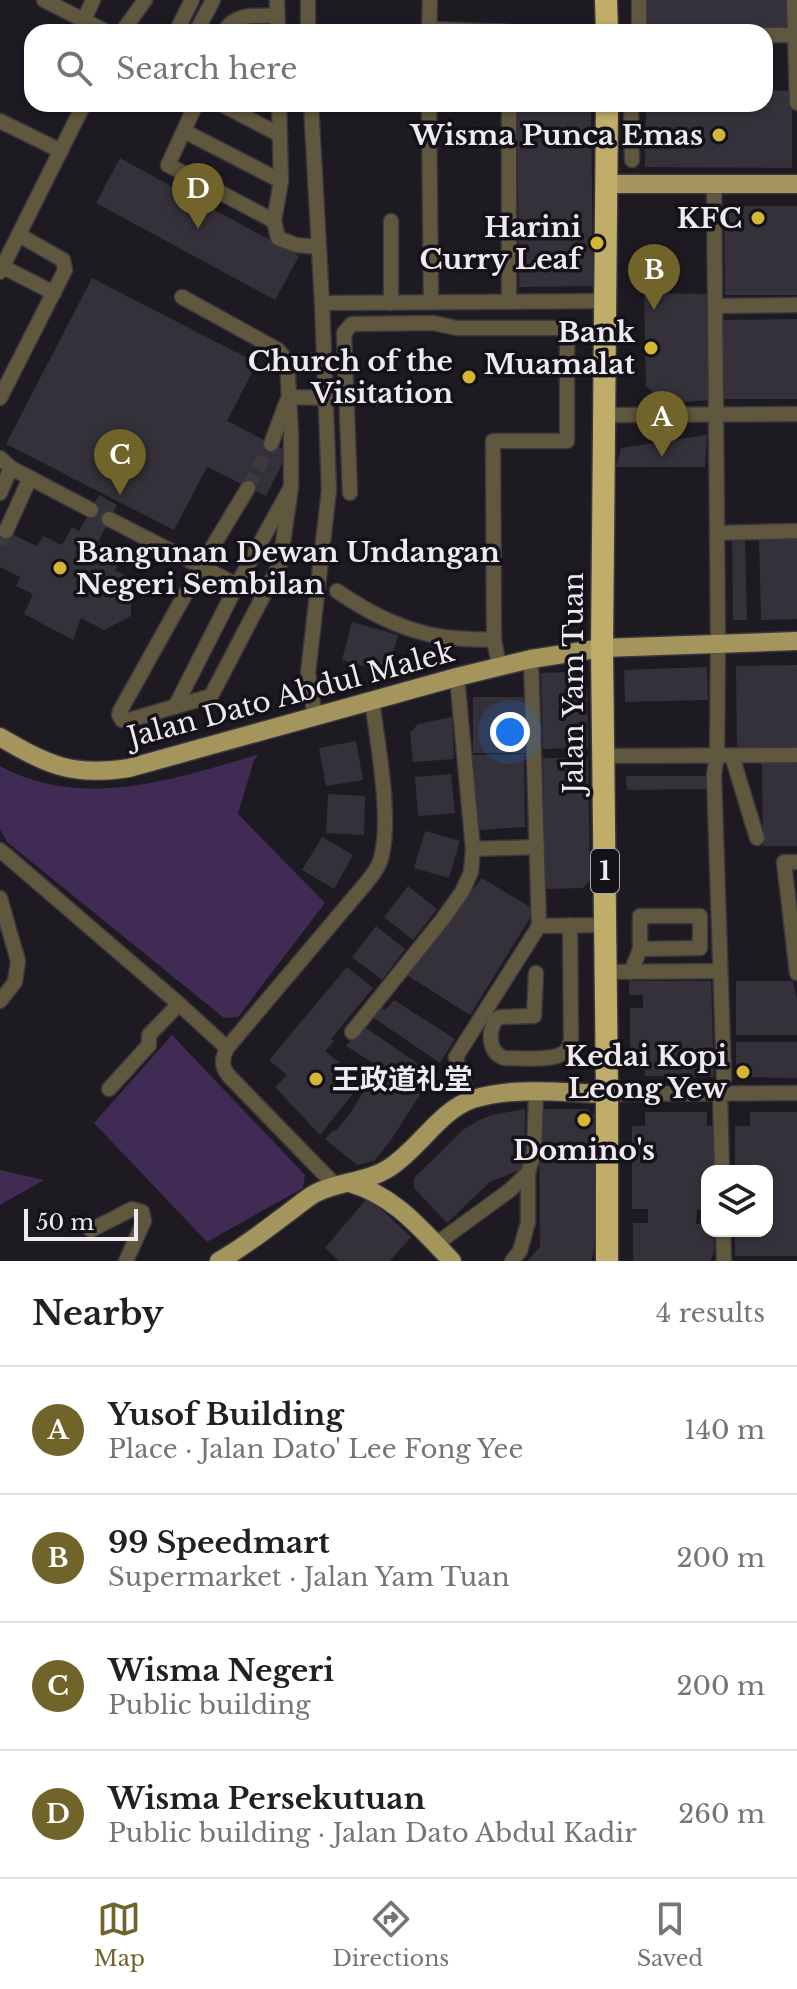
<!DOCTYPE html>
<html lang="en">
<head>
<meta charset="utf-8">
<style>
	:root { --surface:#fff; --page:#f6f6f6; --text:#202124; --muted:#757577; --line:#e0e0e0; --accent:#71642b }
	body { margin:0; font-family:"Libre Baskerville","Noto Sans SC",serif; background:var(--page); color:var(--text) }
	.controls { position:absolute; right:24px; bottom:24px; display:grid; overflow:hidden; border-radius:16px; box-shadow:0 2px 6px #0004 }
	.controls button { width:72px; height:72px; display:grid; place-items:center; padding:0; border:0; border-bottom:2px solid var(--line); background:var(--surface); color:var(--text); font:40px sans-serif }
	.scale { position:absolute; left:24px; bottom:20px; width:114px; box-sizing:border-box; padding-left:8px; border:4px solid #edeaf0; border-top:0; font-size:22px; line-height:28px; white-space:nowrap; color:#edeaf0; -webkit-text-stroke:6px #141118; paint-order:stroke }
	.you { position:absolute; left:510px; top:732px; width:28px; height:28px; margin:-20px; border:6px solid #fff; border-radius:50%; background:#1a73e8; box-shadow:0 0 0 12px #1a73e833 }
	.badge { display:grid; place-items:center; width:52px; height:52px; border-radius:50%; background:var(--accent); color:#fff; font-size:26px; font-weight:700 }
	.pin { position:absolute; translate:-50% -66px; filter:drop-shadow(0 2px 4px #0008) }
	.pin::after { content:''; position:absolute; top:42px; width:28px; height:24px; background:inherit; clip-path:polygon(0 0,100% 0,50% 100%) }
	.list { margin:0; padding:0; list-style:none }
	h2 { display:flex; justify-content:space-between; align-items:center; height:104px; margin:0; padding:0 32px; font-size:34px }
	h2 small { font-size:26px; font-weight:400; color:var(--muted) }
	.list li { display:grid; grid-template-columns:52px 1fr auto; gap:24px; align-items:center; box-sizing:border-box; height:128px; padding:0 32px; border-top:2px solid var(--line) }
	.list b { display:block; font-size:30px; white-space:nowrap }
	.list p { margin:0; font-size:26px; white-space:nowrap; color:var(--muted) }
	.list em { font-size:26px; font-style:normal; color:var(--muted) }
	.icon { flex:none; width:44px; height:44px; fill:none; stroke:currentColor; stroke-width:2; stroke-linecap:round; stroke-linejoin:round }
	.map { position:relative; flex:none; width:797px; height:1261px; overflow:hidden }
	.search { position:absolute; background:var(--surface); box-shadow:0 2px 6px #0004; left:24px; right:24px; top:24px; height:88px; display:flex; align-items:center; gap:20px; box-sizing:border-box; padding:0 28px; border-radius:24px; color:var(--muted); font-size:30px }
	.sheet { height:616px; background:var(--surface) }
	nav { display:flex; justify-content:space-around; align-items:center; box-sizing:border-box; height:112px; border-top:2px solid var(--line); background:var(--surface); font-size:22px; color:var(--muted) }
	nav a { display:grid; justify-items:center; gap:4px }
	nav .on { color:var(--accent) }
	.map>svg:first-child { display:block }
	.green { fill:#3f2b53 }
	.building { fill:#35313a }
	.lines { fill:none; stroke-linecap:round; stroke-linejoin:round }
	.minor-tunnel { stroke:#3d3941; stroke-width:14; stroke-dasharray:14 7; stroke-linecap:butt }
	.minor-casing { stroke:#3b373f; stroke-width:17 }
	.major-casing { stroke:#3b373f; stroke-width:21 }
	.highway-casing { stroke:#3b373f; stroke-width:25 }
	.minor { stroke:#5f583e; stroke-width:14 }
	.major { stroke:#a4955d; stroke-width:18 }
	.highway { stroke:#c0ad69; stroke-width:22 }
	.poi-dot { fill:#d5b534; stroke:#141118; stroke-width:3 }
	.labels { text-anchor:middle; stroke-width:7; stroke-linejoin:round; paint-order:stroke }
	.shield { fill:#141118; stroke:#aca9af; stroke-width:2 }
	.shield-label { font-size:26px; font-weight:bold; fill:#edeaf0 }
	.poi-label { font-size:28px; font-weight:bold; fill:#edeaf0; stroke:#141118; text-anchor:end }
	.street-label { font-size:28px; fill:#edeaf0; stroke:#141118 }
</style>
</head>
<body>
<div class="map">
<svg width="797" height="1261" viewBox="0 0 797 1261">
	<rect width="100%" height="100%" fill="#1e1a22"/>
	<g class="green">
		<path d="M259,754l-5,6 -16,54 87,89 -87,114 -14,1 -217,-176 -7,-13v-63c82,45 176,13 259,-12z"/>
		<polygon points="172,1035 305,1175 303,1188 207,1242 94,1123"/>
		<polygon points="0,1170 44,1180 0,1205"/>
	</g>
	<g class="building">
		<polygon points="642,0 788,0 790,32 643,32"/>
		<polygon points="765,90 792,91 792,168 645,167 646,104 765,104"/>
		<polygon points="517,104 591,104 593,286 519,287"/>
		<polygon points="120,158 299,256 275,300 96,203"/>
		<polygon points="724,206 797,206 797,295 725,295"/>
		<polygon points="92,278 257,363 227,421 288,452 266,496 207,467 174,530 6,444"/>
		<polygon points="644,293 711,294 713,400 665,403 646,386"/>
		<polygon points="797,319 797,399 724,399 723,320"/>
		<polygon points="707,435 705,467 616,467 621,448"/>
		<polygon points="99,495 117,505 98,542 124,556 115,570 131,579 131,616 104,630 81,618 73,640 24,614 33,594 16,586 20,577 0,567 0,535 3,530 37,546 43,536 62,545 72,527 79,531"/>
		<polygon points="797,536 797,619 761,620 759,537"/>
		<polygon points="732,537 745,537 747,620 733,620"/>
		<polygon points="352,622 398,635 387,673 342,660"/>
		<polygon points="797,665 797,750 737,750 736,666"/>
		<polygon points="707,667 708,700 625,702 624,670"/>
		<polygon points="569,672 580,678 587,690 588,748 543,749 541,673"/>
		<rect x="473" y="697" width="52" height="56"/>
		<polygon points="452,717 454,759 413,762 410,733 418,724"/>
		<polygon points="356,741 363,780 326,786 319,748"/>
		<polygon points="524,754 525,827 479,830 472,755"/>
		<polygon points="543,758 588,758 590,881 583,888 545,889"/>
		<polygon points="762,763 797,763 797,846 763,846"/>
		<polygon points="451,774 455,813 418,816 415,777"/>
		<polygon points="626,776 709,776 710,789 627,790"/>
		<polygon points="328,794 365,796 364,835 326,833"/>
		<polygon points="425,831 460,841 449,878 414,868"/>
		<polygon points="322,837 353,855 334,889 302,870"/>
		<polygon points="482,878 535,910 470,1015 405,974"/>
		<polygon points="408,886 437,909 413,940 384,917"/>
		<polygon points="376,926 405,949 382,980 352,957"/>
		<polygon points="347,967 373,988 331,1039 334,1041 325,1051 363,1081 320,1135 275,1087 287,1075 269,1060"/>
		<polygon points="629,981 711,981 714,1077 645,1076 644,1063 630,1063 630,1008 643,1008 643,995 629,995"/>
		<polygon points="736,981 793,981 797,999 797,1035 736,1035"/>
		<polygon points="394,1000 455,1039 440,1063 371,1016 379,1007 385,1010"/>
		<polygon points="363,1026 433,1074 391,1140 374,1161 357,1165 325,1139 333,1130 336,1131 351,1112 373,1076 368,1072 373,1063 346,1046"/>
		<polygon points="736,1042 797,1042 797,1078 736,1077"/>
		<polygon points="525,1109 525,1168 490,1182 447,1223 414,1188 414,1178 463,1130 477,1121 492,1115"/>
		<polygon points="539,1109 587,1109 594,1116 595,1237 592,1261 527,1261 540,1247"/>
		<polygon points="645,1112 707,1112 707,1126 714,1126 714,1171 707,1171 707,1210 697,1210 696,1224 707,1224 707,1231 714,1231 714,1252 710,1261 633,1261 633,1223 648,1223 648,1209 632,1209 632,1126 645,1126"/>
		<polygon points="750,1112 797,1112 797,1256 735,1256 735,1231 767,1231 767,1171 735,1171 735,1126 750,1126"/>
		<polygon points="368,1197 411,1237 390,1261 339,1261 325,1248"/>
	</g>
	<g class="lines">
		<g class="minor-tunnel">
			<polyline points="248,488 271,444"/>
			<polyline points="0,545 6,531"/>
		</g>
		<defs>
			<g id="minor">
				<polyline points="44,0 107,32"/>
				<polyline points="277,0 278,32"/>
				<polyline points="308,0 308,32"/>
				<polyline points="639,0 639,32"/>
				<polyline points="794,0 797,103"/>
				<polyline points="84,20 93,0"/>
				<polyline points="429,29 509,32"/>
				<polyline points="122,32 145,0"/>
				<polyline points="176,32 192,0"/>
				<polyline points="196,32 213,0"/>
				<path d="M224,32c11,-20 34,-16 53,-16"/>
				<polyline points="429,32 430,0"/>
				<polyline points="765,35 795,35"/>
				<polyline points="196,104 168,165 274,221"/>
				<polyline points="221,104 280,135"/>
				<polyline points="279,104 281,181 274,221 278,238 296,245 319,247"/>
				<polyline points="311,104 322,303 329,490 308,673 315,716"/>
				<polyline points="429,104 431,302"/>
				<polyline points="509,104 509,302"/>
				<polyline points="631,104 632,160"/>
				<polyline points="0,121 61,151"/>
				<polyline points="184,131 281,181"/>
				<polyline points="714,184 718,643 717,755 714,775 724,1078 720,1092 722,1171"/>
				<polyline points="3,267 54,293"/>
				<polyline points="0,272 84,104"/>
				<polyline points="322,303 606,301"/>
				<polyline points="391,303 391,221"/>
				<polyline points="715,306 797,305"/>
				<polyline points="287,361 324,361"/>
				<polyline points="289,397 325,398"/>
				<polyline points="0,398 65,270 63,260 19,235"/>
				<polyline points="605,415 797,414"/>
				<polyline points="271,444 287,401"/>
				<polyline points="0,458 11,468 91,510"/>
				<polyline points="248,488 201,566 120,711 119,715 122,720 129,720 211,696 280,564 291,487"/>
				<polyline points="0,493 11,468"/>
				<polyline points="350,493 344,333 352,324 434,323 456,328 567,328 567,441 493,441 494,640"/>
				<polyline points="109,519 237,585"/>
				<polyline points="6,531 30,478"/>
				<polyline points="717,533 797,531"/>
				<path d="M337,591c26,18 55,34 87,42 22,6 46,6 70,7l5,25"/>
				<polyline points="531,659 539,926"/>
				<polyline points="457,677 473,849 537,847"/>
				<polyline points="175,707 237,585 291,487 291,434 287,361 278,350 182,297"/>
				<polyline points="603,756 797,755"/>
				<polyline points="732,756 757,838"/>
				<polyline points="0,850 179,1004 227,1048"/>
				<polyline points="797,862 784,862 797,973"/>
				<polyline points="0,898 18,961 15,982 0,1001"/>
				<polyline points="606,972 720,971"/>
				<polyline points="631,972 640,949 640,916 700,916 700,948 640,949"/>
				<path d="M536,973l-2,43 -33,1 -5,2c-8,13 -8,33 8,39 15,0 52,4 62,-7 4,-4 4,-7 5,-12l-1,-114"/>
				<polyline points="352,1032 442,920 462,892 471,872 473,849"/>
				<polyline points="109,1089 149,1045 149,1035 179,1004"/>
				<polyline points="607,1094 797,1093"/>
				<polyline points="469,1101 456,1057 539,926 605,925"/>
				<path d="M335,1185l-107,-110c-7,-10 -6,-16 -1,-27l134,-159c6,-7 14,-16 18,-25 15,-37 -2,-123 -7,-164"/>
				<polyline points="91,1230 132,1209 142,1212 144,1221 126,1261"/>
				<polyline points="723,1231 724,1261"/>
				<polyline points="436,1244 510,1190 528,1173 534,1152 536,1093"/>
				<polyline points="512,1261 520,1251 528,1222 528,1173"/>
			</g>
			<g id="major">
				<polyline points="607,184 797,184"/>
				<path d="M0,737c48,28 72,40 129,31l328,-91 74,-18 71,-11 195,-7"/>
				<path d="M350,1183c45,13 71,46 102,78"/>
				<path d="M219,1261c23,-13 44,-29 65,-45 10,-7 20,-16 30,-22 23,-13 52,-11 75,-26 30,-19 51,-58 84,-69 41,-13 91,-6 134,-5"/>
			</g>
			<g id="highway">
				<polyline points="606,0 607,32"/>
				<polyline points="607,1261 607,1094 602,648 607,104"/>
			</g>
		</defs>
		<use href="#minor" class="minor-casing"/>
		<use href="#major" class="major-casing"/>
		<use href="#highway" class="highway-casing"/>
		<use href="#minor" class="minor"/>
		<use href="#major" class="major"/>
		<use href="#highway" class="highway"/>
	</g>
	<g class="poi-dot">
		<circle cx="719" cy="135" r="8"/>
		<circle cx="758" cy="218" r="8"/>
		<circle cx="597" cy="243" r="8"/>
		<circle cx="651" cy="348" r="8"/>
		<circle cx="469" cy="377" r="8"/>
		<circle cx="60" cy="568" r="8"/>
		<circle cx="743" cy="1072" r="8"/>
		<circle cx="316" cy="1079" r="8"/>
		<circle cx="584" cy="1120" r="8"/>
	</g>
	<g class="labels">
		<rect class="shield" x="591" y="849" width="28" height="44" rx="6"/>
		<g class="shield-label">
			<text x="605" y="880">1</text>
		</g>
		<g class="poi-label">
			<text x="703" y="145">Wisma Punca Emas</text>
			<text x="742" y="228">KFC</text>
			<text x="581" y="237">Harini<tspan x="581" dy="32">Curry Leaf</tspan></text>
			<text x="635" y="342">Bank<tspan x="635" dy="32">Muamalat</tspan></text>
			<text x="453" y="371">Church of the<tspan x="453" dy="32">Visitation</tspan></text>
			<text x="76" y="562" text-anchor="start">Bangunan Dewan Undangan<tspan x="76" dy="32">Negeri Sembilan</tspan></text>
			<text x="727" y="1066">Kedai Kopi<tspan x="727" dy="32">Leong Yew</tspan></text>
			<text x="332" y="1089" text-anchor="start">王政道礼堂</text>
			<text x="584" y="1160" text-anchor="middle">Domino's</text>
		</g>
		<g class="street-label">
			<text transform="translate(573 683) rotate(-90)" y="10">Jalan Yam Tuan</text>
			<text transform="translate(291 694) rotate(-15)" y="10">Jalan Dato Abdul Malek</text>
		</g>
	</g>
</svg>
<div class="controls">
<button><svg class="icon" aria-label="layers" viewBox="0 0 24 24"><path d="M12 4l9 5-9 5-9-5zM3 14l9 5 9-5"/></svg></button>
</div>
<div class="scale">50 m</div>
<div class="you"></div>
<div class="pin badge" style="left:662px;top:457px">A</div>
<div class="pin badge" style="left:654px;top:310px">B</div>
<div class="pin badge" style="left:120px;top:495px">C</div>
<div class="pin badge" style="left:198px;top:229px">D</div>
<div class="search"><svg class="icon" aria-label="search" viewBox="0 0 24 24"><circle cx="10" cy="10" r="6"/><path d="M15 15l6 6"/></svg>Search here</div>
</div>
<section class="sheet">
<h2>Nearby<small>4 results</small></h2>
<ul class="list">
<li><span class="badge">A</span><div><b>Yusof Building</b><p>Place · Jalan Dato' Lee Fong Yee</p></div><em>140 m</em></li>
<li><span class="badge">B</span><div><b>99 Speedmart</b><p>Supermarket · Jalan Yam Tuan</p></div><em>200 m</em></li>
<li><span class="badge">C</span><div><b>Wisma Negeri</b><p>Public building</p></div><em>200 m</em></li>
<li><span class="badge">D</span><div><b>Wisma Persekutuan</b><p>Public building · Jalan Dato Abdul Kadir</p></div><em>260 m</em></li>
</ul>
</section>
<nav>
<a class="on"><svg class="icon" aria-label="map" viewBox="0 0 24 24"><path d="M3 6l6-2 6 2 6-2v14l-6 2-6-2-6 2zM9 4v14M15 6v14"/></svg>Map</a>
<a><svg class="icon" aria-label="directions" viewBox="0 0 24 24"><path d="M12 3l9 9-9 9-9-9zM9 14v-3h6M13 9l2 2-2 2"/></svg>Directions</a>
<a><svg class="icon" aria-label="saved" viewBox="0 0 24 24"><path d="M7 4h10v16l-5-4-5 4z"/></svg>Saved</a>
</nav>
</body>
</html>
